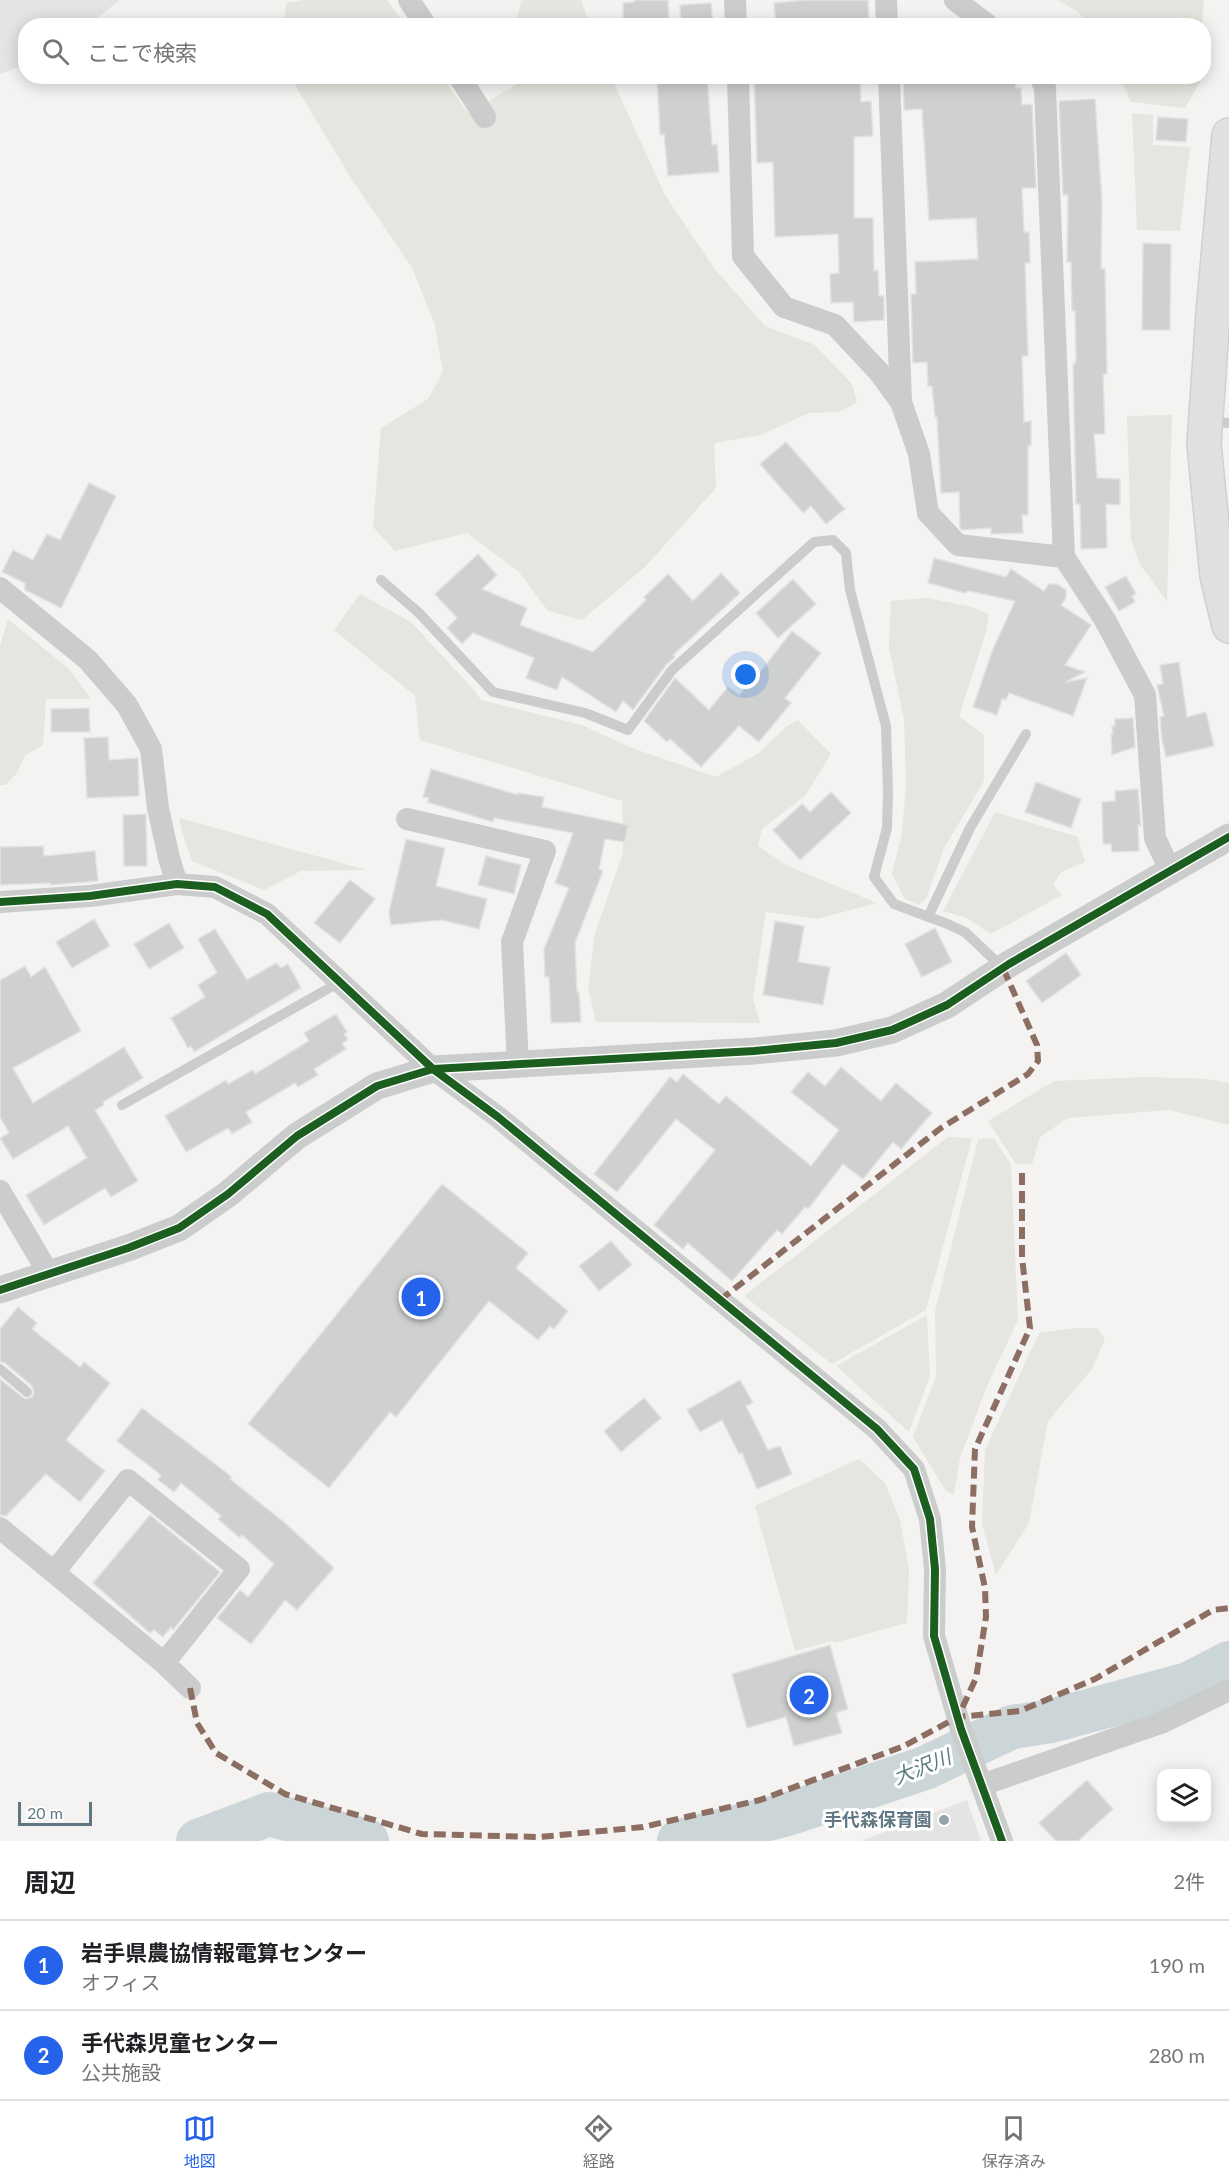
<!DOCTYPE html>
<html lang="ja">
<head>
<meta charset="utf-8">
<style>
	:root { --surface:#fff; --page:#f2f2f2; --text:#202124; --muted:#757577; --line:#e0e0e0; --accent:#2563eb }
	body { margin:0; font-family:Lato,"Noto Sans JP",sans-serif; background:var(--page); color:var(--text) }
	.controls { position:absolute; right:18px; bottom:18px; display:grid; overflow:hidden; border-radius:12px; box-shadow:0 3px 15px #0003 }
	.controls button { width:54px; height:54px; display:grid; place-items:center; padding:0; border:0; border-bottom:2px solid var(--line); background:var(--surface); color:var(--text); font:30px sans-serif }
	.scale { position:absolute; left:18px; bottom:15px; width:74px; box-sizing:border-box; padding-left:6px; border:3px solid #607884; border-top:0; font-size:16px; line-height:21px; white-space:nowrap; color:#607884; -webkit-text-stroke:4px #fff; paint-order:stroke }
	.you { position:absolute; left:746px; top:675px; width:21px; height:21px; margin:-15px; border:4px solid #fff; border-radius:50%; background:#1a73e8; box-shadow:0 0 0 9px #1a73e833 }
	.badge { display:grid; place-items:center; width:39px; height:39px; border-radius:50%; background:var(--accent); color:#fff; font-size:20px; font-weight:700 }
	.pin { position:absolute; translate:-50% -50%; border:3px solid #fff; box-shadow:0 2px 6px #0006 }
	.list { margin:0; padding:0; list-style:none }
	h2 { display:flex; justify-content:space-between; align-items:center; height:78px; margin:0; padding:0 24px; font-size:26px }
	h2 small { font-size:20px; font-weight:400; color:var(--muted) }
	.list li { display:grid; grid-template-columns:39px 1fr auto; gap:18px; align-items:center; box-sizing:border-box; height:90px; padding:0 24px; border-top:2px solid var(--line) }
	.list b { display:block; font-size:22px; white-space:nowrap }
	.list p { margin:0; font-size:20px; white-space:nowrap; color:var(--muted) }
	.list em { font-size:20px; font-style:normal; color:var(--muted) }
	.icon { flex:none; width:33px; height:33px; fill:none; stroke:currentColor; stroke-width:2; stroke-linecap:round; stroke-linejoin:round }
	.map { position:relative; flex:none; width:1229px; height:1841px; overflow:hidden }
	.search { position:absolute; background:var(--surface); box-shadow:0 3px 15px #0003; left:18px; right:18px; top:18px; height:66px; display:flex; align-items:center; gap:15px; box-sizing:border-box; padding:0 21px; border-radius:24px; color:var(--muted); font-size:22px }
	.sheet { height:258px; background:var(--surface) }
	nav { display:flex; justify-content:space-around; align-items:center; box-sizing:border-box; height:84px; border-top:2px solid var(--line); background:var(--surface); font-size:16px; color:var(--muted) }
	nav a { display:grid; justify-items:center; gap:3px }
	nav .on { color:var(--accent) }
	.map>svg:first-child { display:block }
	.built { fill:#e4e5e3 }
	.green { fill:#e4e6df }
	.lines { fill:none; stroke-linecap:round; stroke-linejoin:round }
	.river { stroke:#ccd6d8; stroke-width:44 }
	.building { fill:#cfd0d0; stroke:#e2e2e1; stroke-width:1.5 }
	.trunk-casing { stroke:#cfd0d0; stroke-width:36 }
	.service { stroke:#cbcccc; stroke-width:10 }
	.minor { stroke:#cbcccc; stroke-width:22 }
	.tertiary { stroke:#cbcccc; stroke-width:27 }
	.trunk { stroke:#e0e0e0; stroke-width:33 }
	.quiet { stroke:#8d6e63; stroke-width:6; stroke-dasharray:12 6; stroke-linecap:butt }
	.cycleway-casing { stroke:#fff; stroke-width:11 }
	.cycleway { stroke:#1b5e20; stroke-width:8 }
	.poi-dot { fill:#94a3aa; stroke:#fff; stroke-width:2 }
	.labels { text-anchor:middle; stroke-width:6; stroke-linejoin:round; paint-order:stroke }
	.poi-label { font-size:18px; font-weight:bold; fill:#607884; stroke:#fff; text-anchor:end }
	.water-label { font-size:20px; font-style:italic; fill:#5b7b82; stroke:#fff }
</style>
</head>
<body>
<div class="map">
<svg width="1229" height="1841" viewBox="0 0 1229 1841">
	<rect width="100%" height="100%" fill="#f4f3f1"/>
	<g class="built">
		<polygon points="0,0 120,0 88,25 26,26 25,65 0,74"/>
		<polygon points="967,1800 981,1841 861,1841"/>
	</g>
	<g class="green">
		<polygon points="304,0 387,0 405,25 284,25 286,3"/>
		<polygon points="521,0 581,0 590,25 516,25"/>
		<polygon points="1057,0 1204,0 1202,25 1091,25 1077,11"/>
		<polygon points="290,77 442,77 468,113 517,84 516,77 611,77 665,195 714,268 765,326 815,345 852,384 857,402 839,412 809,413 761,435 714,443 716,488 645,567 582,620 548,611 519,572 467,533 395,551 373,527 381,428 428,399 443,372 434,322 412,268 351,178"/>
		<polygon points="1120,77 1200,76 1200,82 1185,108 1131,102"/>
		<polygon points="1132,113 1153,115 1153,145 1190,147 1180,231 1137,230"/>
		<polygon points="1172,415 1167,602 1140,564 1131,540 1127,416"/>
		<polygon points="360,594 411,622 474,690 481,700 582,725 632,748 716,777 759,753 787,726 798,720 831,754 805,796 762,829 758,846 786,865 877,903 817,919 766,912 753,998 760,1023 596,1022 588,988 595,933 623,853 622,801 420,740 415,696 334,630"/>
		<polygon points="927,598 968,606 989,614 986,632 959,716 984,735 984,781 944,848 926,899 918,905 905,899 892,874 902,832 906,786 904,720 889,647 891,601"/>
		<polygon points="8,619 70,670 91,699 46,699 43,745 25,755 17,773 5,785 0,785 0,646"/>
		<polygon points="995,812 1078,837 1085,862 1061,872 1053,885 1062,895 991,934 967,918 943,911"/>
		<polygon points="179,818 367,870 301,871 264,890 192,861 182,832"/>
		<polygon points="1147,1077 1207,1079 1229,1083 1229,1125 1169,1110 1068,1118 1040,1137 1032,1164 1016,1164 988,1121 1054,1081"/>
		<polygon points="948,1137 972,1138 926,1310 832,1364 744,1296"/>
		<polygon points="994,1138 1011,1165 1018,1320 987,1386 960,1458 954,1494 946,1491 913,1437 936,1376 935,1311 978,1139"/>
		<polygon points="927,1315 930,1376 909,1432 836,1366"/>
		<polygon points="1076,1328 1098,1328 1105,1339 1092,1369 1048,1421 1029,1523 996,1575 982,1524 985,1450 1039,1333"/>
		<polygon points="859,1459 885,1483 900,1520 909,1571 907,1623 834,1643 833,1641 795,1651 755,1506"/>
	</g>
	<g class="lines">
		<g class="river">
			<polyline points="198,1841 269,1814 367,1841"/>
			<polyline points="679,1841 788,1814 925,1768 1012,1727 1051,1721 1188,1684 1229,1663"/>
		</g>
	</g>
	<g class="building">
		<polygon points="634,0 668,0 669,23 623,25 623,3 634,2"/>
		<polygon points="807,0 868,0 869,26 776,26 774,3"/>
		<polygon points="711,3 713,24 681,26 680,5"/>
		<polygon points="657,76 707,76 712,145 717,144 719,172 668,176 664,134 660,135"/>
		<polygon points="754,76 860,76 861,102 871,101 873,136 854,137 854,218 873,218 874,271 878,270 879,296 884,296 884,320 854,322 853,302 831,303 830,274 839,273 838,234 775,237 773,162 757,163"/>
		<polygon points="903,76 1015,76 1016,88 1021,88 1022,105 1032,104 1036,188 1022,188 1024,232 1029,232 1030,263 1025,263 1028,356 1022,356 1024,422 1031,421 1031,446 1028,446 1028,515 1022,515 1023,533 991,534 991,528 962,530 960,528 959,492 941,493 937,417 935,417 932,386 928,386 927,362 913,363 911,294 916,294 915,262 978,259 976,218 929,220 922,109 904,110"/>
		<polygon points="1095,99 1102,201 1101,269 1105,269 1107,374 1103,374 1105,434 1094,434 1097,478 1120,479 1120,505 1106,504 1107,548 1081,549 1080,504 1076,504 1073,364 1075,364 1076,358 1075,311 1072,311 1071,262 1067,262 1068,195 1063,195 1059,103 1060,101"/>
		<polygon points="1158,117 1188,119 1186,142 1156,140"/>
		<polygon points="1143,243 1171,244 1170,330 1142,330"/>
		<polygon points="786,442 845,509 826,524 811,506 803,513 760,464"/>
		<polygon points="89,483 116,496 61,608 25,590 25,583 2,572 13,550 33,560 47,534 60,540"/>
		<polygon points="478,554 497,575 482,589 527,608 520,625 593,652 646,600 644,597 668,574 693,601 721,573 740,593 673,655 675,657 666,665 633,710 623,701 616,712 562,677 557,690 526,678 534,658 473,633 462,644 447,628 457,618 435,594"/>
		<polygon points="934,558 1006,577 1011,569 1044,591 1049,584 1057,584 1066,590 1066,598 1061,605 1091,625 1065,665 1085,672 1066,682 1087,678 1073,716 1009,693 1006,700 1002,699 997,715 973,707 993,649 1015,601 969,591 965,593 928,583"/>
		<polygon points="1126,576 1136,594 1132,596 1135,602 1119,611 1105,587"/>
		<polygon points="793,579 816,604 778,638 756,613"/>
		<polygon points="792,631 821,653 785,698 791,703 759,742 739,726 701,767 670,739 667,742 644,721 675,678 709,710 728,687 739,695 756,675 757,676"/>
		<polygon points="1179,662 1187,717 1206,712 1214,746 1166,757 1162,740 1160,717 1164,716 1157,685 1163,684 1160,665"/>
		<polygon points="89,708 90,732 51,732 51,709"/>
		<polygon points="1133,718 1135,747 1112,755 1111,734 1113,734 1112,726 1115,726 1115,719"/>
		<polygon points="108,737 109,760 138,758 139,796 87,798 84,738"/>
		<polygon points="431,769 518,795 518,793 544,797 542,807 628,825 625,842 605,839 599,869 603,871 575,943 577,992 579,992 581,1022 551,1023 549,977 545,977 544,949 569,888 555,883 573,833 494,818 493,822 427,802 429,798 423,797"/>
		<polygon points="1036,782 1081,799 1071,828 1025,812"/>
		<polygon points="1138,789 1141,826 1138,825 1139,851 1112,852 1111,844 1103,844 1102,802 1115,801 1115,791"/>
		<polygon points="831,792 851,813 800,860 773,830 802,804 810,812"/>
		<polygon points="146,814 147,866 124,866 123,815"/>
		<polygon points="406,839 445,848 436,886 487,899 479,929 442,920 391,925 389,912"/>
		<polygon points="43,846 44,856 95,851 98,881 50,885 50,883 0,885 0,847"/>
		<polygon points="486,856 521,865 514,894 478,885"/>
		<polygon points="350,880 375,899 340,943 314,923"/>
		<polygon points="94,919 110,946 72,968 56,942"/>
		<polygon points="775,921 804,926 798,962 830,967 823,1005 763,995"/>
		<polygon points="169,923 184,948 149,969 134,944"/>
		<polygon points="935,928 952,962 922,977 905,944"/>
		<polygon points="215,929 247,980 276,963 281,968 288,964 301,988 194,1052 191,1046 188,1048 171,1018 205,997 198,985 217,973 198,939"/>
		<polygon points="1066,953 1081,975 1042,1003 1026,981"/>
		<polygon points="25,966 31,977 45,967 81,1031 13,1068 33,1103 124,1047 143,1078 103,1102 104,1105 95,1110 138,1181 111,1197 105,1188 44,1225 26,1195 87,1158 68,1126 13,1159 0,1138 9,1133 0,1117 0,980"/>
		<polygon points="336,1014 347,1032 344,1034 348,1040 342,1043 346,1049 314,1069 318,1075 298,1087 295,1083 246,1112 252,1122 232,1134 228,1128 186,1152 165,1116 226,1080 228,1084 253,1070 255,1074 309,1041 304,1033"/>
		<polygon points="841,1067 881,1101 896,1083 932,1113 901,1149 893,1142 863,1179 843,1164 808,1209 805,1207 782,1234 777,1230 732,1281 688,1243 683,1249 654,1225 715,1150 676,1119 617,1192 594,1174 670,1077 677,1082 683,1074 719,1104 726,1096 811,1166 839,1130 791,1092 808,1072 825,1086"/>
		<polygon points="442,1184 528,1253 516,1268 568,1311 554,1329 550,1326 538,1340 489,1301 396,1417 390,1412 329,1488 248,1424"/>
		<polygon points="611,1241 632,1265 599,1291 579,1266"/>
		<polygon points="18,1307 37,1323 32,1329 80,1367 84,1362 110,1383 66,1440 105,1471 80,1502 46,1474 6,1516 0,1515 0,1379 25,1399 32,1397 34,1393 32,1386 5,1363 0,1362 0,1329"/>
		<polygon points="740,1380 753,1403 746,1406 768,1450 780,1446 792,1474 757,1489 742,1453 739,1454 722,1420 700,1432 687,1410"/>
		<polygon points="644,1398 661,1418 621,1452 604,1431"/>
		<polygon points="142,1408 232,1477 230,1479 285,1523 334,1568 297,1610 285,1600 251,1644 217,1618 240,1590 248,1597 274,1564 242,1535 240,1538 218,1519 221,1516 181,1483 174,1492 158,1480 161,1475 117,1441"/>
		<polygon points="150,1515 220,1572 173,1630 171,1627 163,1637 154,1630 150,1633 93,1583"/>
		<polygon points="830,1645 848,1709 836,1713 842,1733 794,1746 786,1717 747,1728 732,1674"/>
		<polygon points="1087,1780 1113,1809 1078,1841 1056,1841 1039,1823"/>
	</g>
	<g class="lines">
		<defs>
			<polyline id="trunk" points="1229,135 1213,313 1204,444 1217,576 1229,626"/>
		</defs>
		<use href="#trunk" class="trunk-casing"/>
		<g class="service">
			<polyline points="1208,421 1229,423"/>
			<polyline points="381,580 419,613 493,692 585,713 628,730 672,670 814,542 833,540 846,553 850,590 886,726 888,793 887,828 874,877 894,904 945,923 965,932 1003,968"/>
			<polyline points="928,917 970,828 1026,734"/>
			<polyline points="122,1105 340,982"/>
			<polyline points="0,1369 27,1392"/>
		</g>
		<g class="minor">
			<polyline points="409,0 426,26"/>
			<polyline points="735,0 736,26"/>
			<polyline points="886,0 887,26"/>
			<polyline points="955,0 989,26"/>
			<polyline points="459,76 485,117"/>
			<polyline points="738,76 743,256 784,307 835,325 879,372 901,402 919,454 928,513 958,545 1064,557 1045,88 1040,76"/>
			<polyline points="889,76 901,402"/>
			<polyline points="1064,557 1105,620 1145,695 1155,838 1170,870"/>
			<polyline points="0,588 88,660 127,705 151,749 158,808 169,858 177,884"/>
			<polyline points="407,819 545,851 512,942 518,1064"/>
			<polyline points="0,902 90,896 177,884 215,887 267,914 433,1069 498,1117 877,1429 914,1469 930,1519 935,1569 934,1636 961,1729 1002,1841"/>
			<polyline points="0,1191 49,1274"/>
			<polyline points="0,1528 164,1663 190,1688"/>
			<polyline points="54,1572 128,1480 239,1569 164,1663"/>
			<polyline points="982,1785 1163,1722 1229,1690"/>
		</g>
		<polyline class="tertiary" points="0,1290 128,1248 179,1228 228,1194 297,1136 377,1086 433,1069 754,1051 836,1043 892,1030 947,1005 1009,964 1229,837"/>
		<use href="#trunk" class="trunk"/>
		<g class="quiet">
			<polyline points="1022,1173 1022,1257 1030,1328 975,1449 972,1527 985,1588 986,1617 976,1678 958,1717 1020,1711 1095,1679 1213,1610 1229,1608"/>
			<polyline points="720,1300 941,1128 1028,1074 1038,1061 1037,1045 1003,968"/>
			<polyline points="190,1688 197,1723 216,1753 285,1794 422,1834 540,1837 643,1827 760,1800 904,1746 958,1717"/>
		</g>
		<defs>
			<g id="cycleway">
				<polyline points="0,902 90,896 177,884 215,887 267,914 433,1069 498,1117 877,1429 914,1469 930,1519 935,1569 934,1636 961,1729 1002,1841"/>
				<polyline points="0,1290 128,1248 179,1228 228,1194 297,1136 377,1086 433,1069 754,1051 836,1043 892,1030 947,1005 1009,964 1229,837"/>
			</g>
		</defs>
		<use href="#cycleway" class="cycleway-casing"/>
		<use href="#cycleway" class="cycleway"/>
	</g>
	<circle class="poi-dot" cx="944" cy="1820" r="6"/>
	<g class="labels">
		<g class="poi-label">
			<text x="932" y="1826">手代森保育園</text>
		</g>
		<g class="water-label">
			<text transform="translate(922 1767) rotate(-22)" y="7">大沢川</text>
		</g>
	</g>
</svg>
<div class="controls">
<button><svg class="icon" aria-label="layers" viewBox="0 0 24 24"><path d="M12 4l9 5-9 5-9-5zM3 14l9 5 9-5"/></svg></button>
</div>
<div class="scale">20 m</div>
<div class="you"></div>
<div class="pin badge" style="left:421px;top:1297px">1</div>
<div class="pin badge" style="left:809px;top:1695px">2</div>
<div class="search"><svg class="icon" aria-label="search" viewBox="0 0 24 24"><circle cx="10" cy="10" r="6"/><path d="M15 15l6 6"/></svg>ここで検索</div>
</div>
<section class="sheet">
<h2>周辺<small>2件</small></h2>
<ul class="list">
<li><span class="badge">1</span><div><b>岩手県農協情報電算センター</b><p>オフィス</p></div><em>190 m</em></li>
<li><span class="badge">2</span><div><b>手代森児童センター</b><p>公共施設</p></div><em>280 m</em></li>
</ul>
</section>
<nav>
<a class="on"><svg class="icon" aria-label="map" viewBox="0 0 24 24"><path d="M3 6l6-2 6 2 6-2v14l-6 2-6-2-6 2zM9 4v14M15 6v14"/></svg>地図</a>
<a><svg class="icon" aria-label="directions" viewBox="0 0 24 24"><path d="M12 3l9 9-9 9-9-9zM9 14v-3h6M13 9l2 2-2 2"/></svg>経路</a>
<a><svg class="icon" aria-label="saved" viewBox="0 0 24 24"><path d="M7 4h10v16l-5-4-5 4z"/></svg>保存済み</a>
</nav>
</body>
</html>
